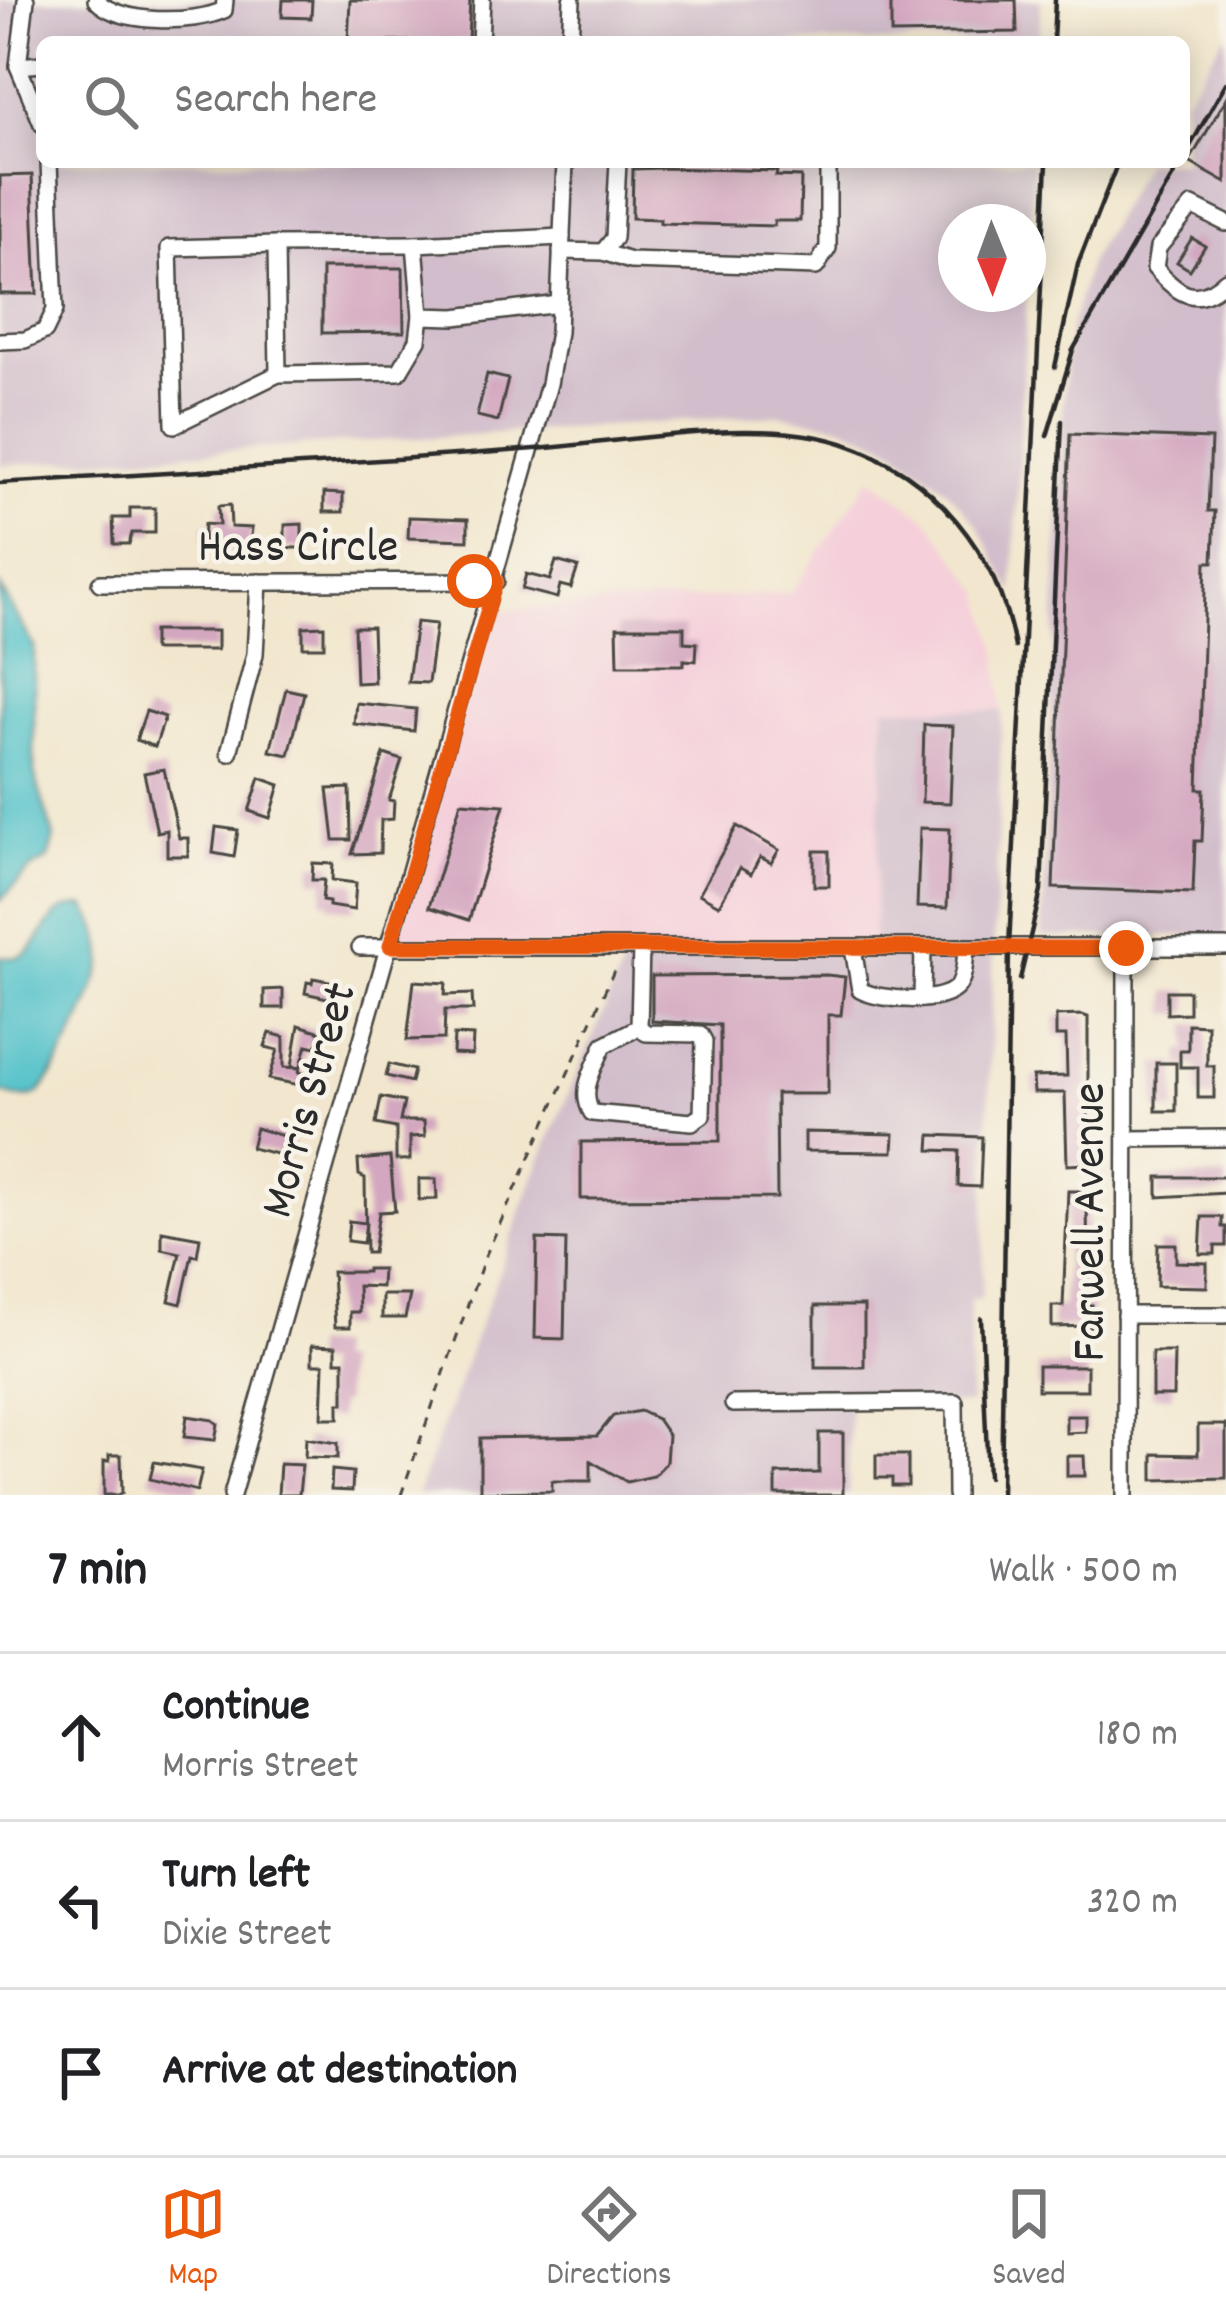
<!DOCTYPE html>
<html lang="en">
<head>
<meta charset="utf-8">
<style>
	:root { --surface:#fff; --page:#f6f6f6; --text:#202124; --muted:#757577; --line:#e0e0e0; --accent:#ea580c }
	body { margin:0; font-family:Dekko,sans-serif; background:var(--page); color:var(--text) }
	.compass { position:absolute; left:938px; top:204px; width:108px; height:108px; border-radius:50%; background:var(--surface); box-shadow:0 6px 30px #0003; rotate:179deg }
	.stop { position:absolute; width:36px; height:36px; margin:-27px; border:9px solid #ea580c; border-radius:50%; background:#fff }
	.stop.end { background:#ea580c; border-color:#fff; box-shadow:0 3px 12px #0008 }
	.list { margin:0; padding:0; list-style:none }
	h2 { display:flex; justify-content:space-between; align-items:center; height:156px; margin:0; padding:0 48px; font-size:51px }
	h2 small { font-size:39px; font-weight:400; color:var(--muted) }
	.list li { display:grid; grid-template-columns:78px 1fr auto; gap:36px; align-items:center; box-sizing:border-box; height:168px; padding:0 48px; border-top:3px solid var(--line) }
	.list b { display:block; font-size:45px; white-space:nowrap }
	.list p { margin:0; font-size:39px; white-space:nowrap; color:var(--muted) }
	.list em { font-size:39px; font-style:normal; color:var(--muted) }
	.icon { flex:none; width:66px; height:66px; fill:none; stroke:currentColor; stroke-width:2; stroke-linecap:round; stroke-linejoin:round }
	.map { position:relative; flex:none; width:1226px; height:1495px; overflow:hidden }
	.search { position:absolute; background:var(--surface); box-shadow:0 6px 30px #0003; left:36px; right:36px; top:36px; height:132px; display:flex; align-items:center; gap:30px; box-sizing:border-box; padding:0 42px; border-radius:18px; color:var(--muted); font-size:45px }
	.sheet { height:660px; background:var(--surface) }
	nav { display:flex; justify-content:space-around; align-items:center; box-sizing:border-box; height:168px; border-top:3px solid var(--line); background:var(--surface); font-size:33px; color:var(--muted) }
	nav a { display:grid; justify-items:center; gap:6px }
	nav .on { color:var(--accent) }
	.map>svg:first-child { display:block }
	.built { fill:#f5cfda }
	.industrial { fill:#d1bdcb }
	.water { fill:#54c2ca; stroke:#40767a; stroke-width:3 }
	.building { fill:#d4a7c0 }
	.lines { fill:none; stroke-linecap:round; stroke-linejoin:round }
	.minor-casing { stroke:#494743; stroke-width:20 }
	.path { stroke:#494743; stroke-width:3; stroke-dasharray:9 9; stroke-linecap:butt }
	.minor { stroke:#fff; stroke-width:15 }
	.rail { stroke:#2b2b2b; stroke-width:4.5 }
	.route { stroke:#ea580c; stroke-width:15 }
	.labels { text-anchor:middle; stroke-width:9; stroke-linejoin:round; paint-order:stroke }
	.street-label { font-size:48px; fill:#2b2b2b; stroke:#f7f3e8 }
</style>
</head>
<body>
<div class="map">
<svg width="1226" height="1495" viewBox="0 0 1226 1495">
	<rect width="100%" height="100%" fill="#f7f3e8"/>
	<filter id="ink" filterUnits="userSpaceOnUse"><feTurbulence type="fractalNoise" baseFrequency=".00833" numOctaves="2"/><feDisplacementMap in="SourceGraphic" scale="24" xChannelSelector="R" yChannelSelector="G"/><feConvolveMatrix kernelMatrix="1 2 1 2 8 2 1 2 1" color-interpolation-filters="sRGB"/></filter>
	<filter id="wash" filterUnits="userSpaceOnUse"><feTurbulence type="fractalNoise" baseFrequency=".004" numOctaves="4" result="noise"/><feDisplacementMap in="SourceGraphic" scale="48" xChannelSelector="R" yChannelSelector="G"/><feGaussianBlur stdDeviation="2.7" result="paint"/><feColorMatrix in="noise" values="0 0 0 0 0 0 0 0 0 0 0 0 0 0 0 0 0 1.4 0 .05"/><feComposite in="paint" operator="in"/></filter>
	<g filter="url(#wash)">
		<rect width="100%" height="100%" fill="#f2e7ce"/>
		<polygon class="built" points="870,477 927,519 982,592 998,652 1002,711 885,708 874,948 390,946 487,611 791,593"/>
		<g class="industrial">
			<polygon points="0,0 1041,0 1039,42 42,42 42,162 1033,162 1028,272 1028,222 956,222 956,294 1027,294 1013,593 977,524 944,487 891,447 841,425 779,415 0,465"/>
			<polygon points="1226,33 1226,935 1042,937 1063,406 1069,333 1089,262 1145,162 1184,162 1184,100"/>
			<polygon points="885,707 1002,711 982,1298 970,1300 970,1404 850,1403 848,1495 417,1495 539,1163 631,947 873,948"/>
		</g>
		<g class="water">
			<polygon points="0,587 34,646 34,773 54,838 48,859 30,870 0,901"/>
			<path d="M85,906c11,16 18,32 18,53 0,18 -50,126 -66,135 -13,7 -24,2 -37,-2v-136c40,11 37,-33 65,-47 6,-3 13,-2 20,-3z"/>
		</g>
		<g id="blocks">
			<g class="building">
				<polygon points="283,0 312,0 311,18 282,17"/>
				<polygon points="350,0 470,0 468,40 348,42"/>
				<polygon points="891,0 1016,0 1017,32 891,34"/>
				<polygon points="1226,99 1226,183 1189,162"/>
				<polygon points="663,168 777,171 776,176 801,177 800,221 774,221 774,226 660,223 660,219 632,218 633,169"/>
				<polygon points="32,175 37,294 0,294 0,176"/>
				<polygon points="1192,238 1205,246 1190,270 1177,262"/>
				<polygon points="322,268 403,268 404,332 322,333"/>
				<polygon points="487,374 508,379 498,421 477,416"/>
				<polygon points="1070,434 1211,439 1208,511 1215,511 1213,562 1206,562 1198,789 1204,789 1202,841 1195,841 1193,893 1053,888"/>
				<polygon points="324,493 343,494 343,512 324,512"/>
				<polygon points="230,505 231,527 252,528 249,553 233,553 233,543 203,542 204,524 219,525 218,506"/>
				<polygon points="130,508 155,508 155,533 132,533 129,544 114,544 113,518 130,518"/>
				<polygon points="409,517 468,519 468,540 408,538"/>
				<polygon points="302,524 302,548 285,548 285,525"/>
				<polygon points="556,561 578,567 571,588 560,585 557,598 522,589 526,574 550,580"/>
				<polygon points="416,622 436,624 428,683 408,682"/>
				<polygon points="324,626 324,647 303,647 303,627"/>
				<polygon points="354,627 372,627 374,682 356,683"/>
				<polygon points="617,627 684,627 684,642 697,643 696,661 684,660 684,665 618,665"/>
				<rect x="153" y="631" width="64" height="19"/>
				<polygon points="286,689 304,693 289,755 270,751"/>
				<polygon points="356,703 416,709 414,731 354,724"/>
				<polygon points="146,711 165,717 155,747 136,740"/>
				<polygon points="924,725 953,726 950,803 922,802"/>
				<polygon points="384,754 402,760 389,800 394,801 393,819 381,820 380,853 352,854"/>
				<polygon points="164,769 179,838 188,838 188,856 167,856 167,830 157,832 144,773"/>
				<polygon points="260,778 280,785 270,818 249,811"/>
				<polygon points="350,788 351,840 334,840 328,789"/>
				<polygon points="461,802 504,805 469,920 429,907"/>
				<polygon points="737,826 779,850 771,863 760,857 751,874 740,868 719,905 699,894"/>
				<polygon points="216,827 238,830 234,857 213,853"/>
				<polygon points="920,828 950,829 947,908 917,907"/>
				<rect x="814" y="851" width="15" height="35"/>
				<polygon points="313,863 333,864 332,880 356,883 354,910 329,906 329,902 322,901 324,880 312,880"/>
				<polygon points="827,975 845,977 841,1015 828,1015 828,1094 776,1094 777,1198 581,1199 581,1142 720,1141 720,1025 652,1021 652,976"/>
				<polygon points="313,978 339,983 336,1000 305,993 307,982 312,983"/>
				<polygon points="414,981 446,983 445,995 472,994 473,1010 445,1010 444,1039 407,1040"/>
				<polygon points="283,989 283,1008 264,1008 264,990"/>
				<polygon points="1167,991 1189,991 1189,1013 1167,1014"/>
				<polygon points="1082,1015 1088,1017 1088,1164 1067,1165 1065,1093 1034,1093 1033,1077 1067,1076 1066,1036 1056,1036 1056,1016"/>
				<polygon points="1188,1024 1207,1025 1207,1066 1214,1066 1214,1098 1198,1098 1198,1067 1180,1067 1180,1050 1188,1050"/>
				<polygon points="299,1025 321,1032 316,1047 307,1045 299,1072 308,1075 305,1086 269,1079 278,1050 265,1047 270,1033 284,1037 284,1067 299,1068 292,1066"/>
				<polygon points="454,1035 473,1036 472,1055 453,1054"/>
				<rect x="1156" y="1063" width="20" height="48"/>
				<polygon points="389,1064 414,1070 411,1082 386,1076"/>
				<polygon points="381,1097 404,1102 400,1121 424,1121 425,1136 410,1137 410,1160 396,1160 396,1128 376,1124"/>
				<polygon points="256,1128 290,1138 289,1142 294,1143 289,1157 251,1148"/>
				<polygon points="805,1132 894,1134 893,1152 805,1151"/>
				<polygon points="931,1135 982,1137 980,1187 958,1186 959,1151 930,1150"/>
				<polygon points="390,1157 395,1211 379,1212 373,1253 366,1253 365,1178 359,1175 358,1160"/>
				<polygon points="1158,1177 1226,1177 1226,1193 1158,1197"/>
				<polygon points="419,1179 436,1179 437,1199 419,1200"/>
				<polygon points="1068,1191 1087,1191 1088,1305 1092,1305 1092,1326 1052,1327 1052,1306 1063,1306"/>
				<polygon points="1202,1217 1222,1217 1222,1227 1226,1227 1226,1246 1215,1246 1215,1254 1200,1254"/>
				<polygon points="349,1221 366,1223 363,1243 347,1241"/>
				<polygon points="162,1231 200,1238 197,1256 192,1255 181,1304 169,1301 180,1253 162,1249"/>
				<polygon points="537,1239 566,1240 564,1339 535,1338"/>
				<polygon points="1158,1244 1176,1244 1176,1262 1207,1263 1207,1287 1157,1286"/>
				<polygon points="367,1269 382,1269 381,1287 358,1286 359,1312 350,1312 350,1327 335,1327 332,1272 367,1272"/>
				<polygon points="382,1295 410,1295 405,1318 382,1318"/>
				<rect x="815" y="1306" width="49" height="61"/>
				<polygon points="312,1345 336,1346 336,1361 344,1361 344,1403 339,1403 339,1418 322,1418 324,1364 312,1364"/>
				<polygon points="1152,1352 1174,1352 1173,1396 1152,1396"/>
				<rect x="1038" y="1366" width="49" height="24"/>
				<polygon points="640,1411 657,1419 668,1435 666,1462 654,1476 627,1482 591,1461 591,1481 552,1481 552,1491 480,1492 480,1438 597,1436 613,1416"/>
				<polygon points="187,1416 213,1420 218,1424 215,1440 184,1437"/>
				<polygon points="1066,1416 1086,1416 1086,1432 1066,1433"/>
				<polygon points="1198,1425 1226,1425 1226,1478 1153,1480 1153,1454 1198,1455"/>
				<polygon points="819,1433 843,1433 843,1495 776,1495 776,1474 819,1473"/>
				<polygon points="306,1438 338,1443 338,1458 305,1457"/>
				<polygon points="109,1455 121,1455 122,1493 118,1495 104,1495 104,1461 109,1461"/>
				<polygon points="876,1455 908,1455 908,1486 892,1486 892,1478 876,1478"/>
				<polygon points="1067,1456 1084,1456 1085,1476 1067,1476"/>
				<polygon points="154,1462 202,1470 197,1491 150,1479"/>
				<polygon points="280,1464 302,1465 299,1495 278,1495"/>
				<polygon points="332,1470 353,1472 352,1491 331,1490"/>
			</g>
		</g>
	</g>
	<g filter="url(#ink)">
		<use href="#blocks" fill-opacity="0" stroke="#494743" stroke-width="3"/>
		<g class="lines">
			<defs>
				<g id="minor">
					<polyline points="26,0 18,66 42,124"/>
					<path d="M96,0c23,25 98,24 128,10l1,-10"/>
					<polyline points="480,42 482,0"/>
					<polyline points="570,42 572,0"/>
					<polyline points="18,66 42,64"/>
					<path d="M1226,223l-34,-17 -34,42 -3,20c23,27 42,40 71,12"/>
					<polyline points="415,244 276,245 278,374 399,372 418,340 421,316"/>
					<polyline points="276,245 169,248 174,425 278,374"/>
					<polyline points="561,251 603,252 614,238 618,162"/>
					<polyline points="603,252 630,261 816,267 828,248 828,162"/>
					<polyline points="559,304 455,317 421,316 415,244 562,237"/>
					<polyline points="0,341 25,340 45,331 55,310 49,162"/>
					<polyline points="100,583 496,581"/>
					<polyline points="229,753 255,654 259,582"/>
					<polyline points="360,947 1226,947"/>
					<path d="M853,948l7,42c20,11 81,15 97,-3 8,-9 8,-27 9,-39"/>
					<polyline points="922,999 923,948"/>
					<path d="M639,1027l-35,18c-9,22 -26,46 -12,68l100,9 10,-7 2,-74 -4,-7 -54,-1 -7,-6 2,-80"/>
					<polyline points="1126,1139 1226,1138"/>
					<polyline points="1125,1315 1226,1315"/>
					<polyline points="733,1404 955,1402 956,1495"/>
					<polyline points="232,1495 549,384 558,332 565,162"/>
					<polyline points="1125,1495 1126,948"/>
				</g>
			</defs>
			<use href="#minor" class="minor-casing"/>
			<polyline class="path" points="401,1495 484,1259 617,964"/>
			<use href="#minor" class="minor"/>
			<g class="rail">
				<polyline points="1053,42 1055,0"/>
				<polyline points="1184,157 1226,83"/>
				<polyline points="1055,367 1078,264 1116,167"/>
				<polyline points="1047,436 1073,350 1181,162"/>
				<path d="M0,483c178,-11 357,-20 535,-34 90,-7 222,-33 307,-6 92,30 156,110 173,204"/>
				<polyline points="1020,979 1041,891 1062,421"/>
				<polyline points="981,1318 988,1477"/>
				<polyline points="1001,1495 1009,947 1047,162"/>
			</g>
		</g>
	</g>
	<g class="lines" filter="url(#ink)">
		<polyline class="route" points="474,581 496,581 390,946 1126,948"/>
	</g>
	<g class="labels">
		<g class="street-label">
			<text x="298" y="560">Hass Circle</text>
			<text transform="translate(305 1099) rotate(-74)" y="17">Morris Street</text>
			<text transform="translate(1086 1222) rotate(-90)" y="17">Farwell Avenue</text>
		</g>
	</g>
</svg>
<svg class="compass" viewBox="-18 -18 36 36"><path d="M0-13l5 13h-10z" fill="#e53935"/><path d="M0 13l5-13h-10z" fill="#757577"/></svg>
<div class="stop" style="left:474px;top:581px"></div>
<div class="stop end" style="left:1126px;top:948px"></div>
<div class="search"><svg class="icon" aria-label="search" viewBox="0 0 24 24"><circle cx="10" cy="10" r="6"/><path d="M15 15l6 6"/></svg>Search here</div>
</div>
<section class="sheet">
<h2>7 min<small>Walk · 500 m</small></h2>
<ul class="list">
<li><svg class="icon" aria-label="ahead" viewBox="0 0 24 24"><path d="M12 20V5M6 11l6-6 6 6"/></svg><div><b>Continue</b><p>Morris Street</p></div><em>180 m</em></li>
<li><svg class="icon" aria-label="left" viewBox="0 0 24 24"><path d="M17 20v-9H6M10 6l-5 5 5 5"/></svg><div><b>Turn left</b><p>Dixie Street</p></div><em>320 m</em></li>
<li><svg class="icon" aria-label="arrive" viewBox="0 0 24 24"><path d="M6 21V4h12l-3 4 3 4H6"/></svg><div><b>Arrive at destination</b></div></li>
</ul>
</section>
<nav>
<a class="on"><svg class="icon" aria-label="map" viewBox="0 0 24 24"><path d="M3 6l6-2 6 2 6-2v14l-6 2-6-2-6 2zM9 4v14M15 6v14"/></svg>Map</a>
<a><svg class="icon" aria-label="directions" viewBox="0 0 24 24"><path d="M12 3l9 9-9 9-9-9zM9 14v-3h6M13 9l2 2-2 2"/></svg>Directions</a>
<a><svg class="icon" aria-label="saved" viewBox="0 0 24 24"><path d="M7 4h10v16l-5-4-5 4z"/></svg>Saved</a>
</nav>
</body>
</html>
